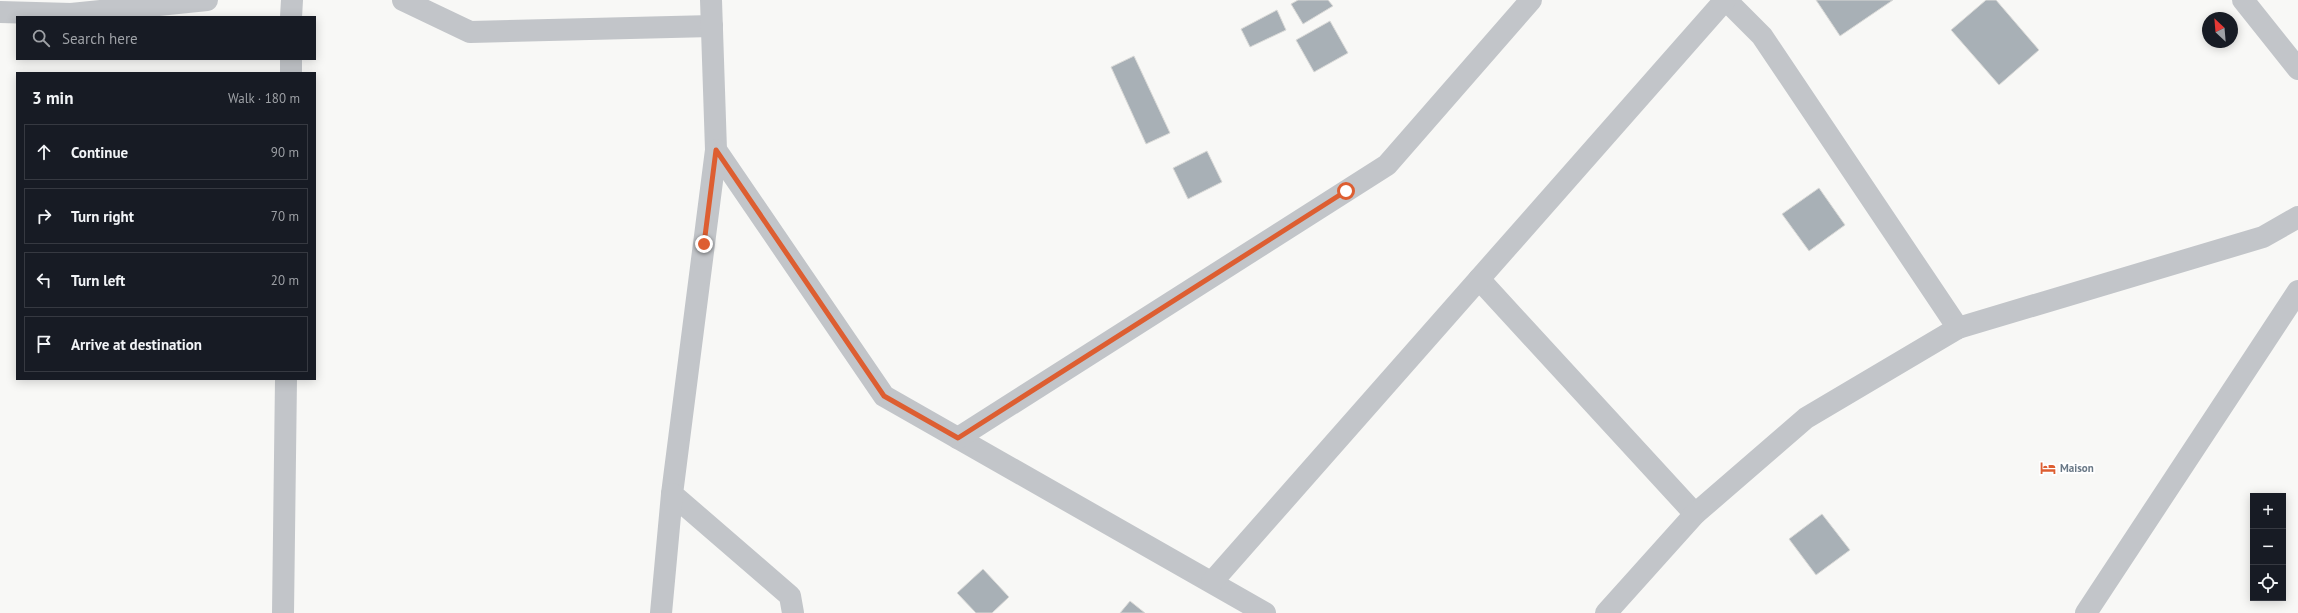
<!DOCTYPE html>
<html lang="en">
<head>
<meta charset="utf-8">
<style>
	:root { --surface:#171b24; --page:#242831; --text:#f1f3f6; --muted:#9ea1a6; --line:#363941 }
	body { margin:0; font-family:"PT Sans",sans-serif; background:var(--page); color:var(--text) }
	.controls { position:absolute; right:12px; bottom:12px; display:grid; overflow:hidden; border-radius:0px; box-shadow:0 2px 10px #0003 }
	.controls button { width:36px; height:36px; display:grid; place-items:center; padding:0; border:0; border-bottom:1px solid var(--line); background:var(--surface); color:var(--text); font:20px sans-serif }
	.compass { position:absolute; left:2202px; top:12px; width:36px; height:36px; border-radius:50%; background:var(--surface); box-shadow:0 2px 10px #0003; rotate:334deg }
	.stop { position:absolute; width:12px; height:12px; margin:-9px; border:3px solid #dd5e31; border-radius:50%; background:#fff }
	.stop.end { background:#dd5e31; border-color:#fff; box-shadow:0 1px 4px #0008 }
	.list { margin:0; padding:0; list-style:none }
	h2 { display:flex; justify-content:space-between; align-items:center; height:52px; margin:0; padding:0 16px; font-size:17px }
	h2 small { font-size:13px; font-weight:400; color:var(--muted) }
	.list li { display:grid; grid-template-columns:26px 1fr auto; gap:12px; align-items:center; box-sizing:border-box; height:56px; margin:0 8px 8px; padding:0 8px; border:1px solid var(--line); border-radius:0px }
	.list b { display:block; font-size:15px; white-space:nowrap }
	.list em { font-size:13px; font-style:normal; color:var(--muted) }
	.icon { flex:none; width:22px; height:22px; fill:none; stroke:currentColor; stroke-width:2; stroke-linecap:round; stroke-linejoin:round }
	.map { position:relative; flex:none; width:2298px; height:613px; overflow:hidden }
	.search { position:absolute; background:var(--surface); box-shadow:0 2px 10px #0003; left:16px; top:16px; width:300px; height:44px; display:flex; align-items:center; gap:10px; box-sizing:border-box; padding:0 14px; border-radius:0px; color:var(--muted); font-size:15px }
	.panel { position:absolute; background:var(--surface); box-shadow:0 2px 10px #0003; left:16px; top:72px; width:300px; height:308px; border-radius:0px }
	.map>svg:first-child { display:block }
	.building { fill:#a8b0b6; stroke:#dadad8 }
	.lines { fill:none; stroke-linecap:round; stroke-linejoin:round }
	.minor { stroke:#c2c5c9; stroke-width:22 }
	.route { stroke:#dd5e31; stroke-width:5 }
	.labels { text-anchor:middle; stroke-width:4; stroke-linejoin:round; paint-order:stroke }
	.poi-label { font-size:11px; font-weight:bold; fill:#687785; stroke:#fff; text-anchor:start }
</style>
</head>
<body>
<div class="map">
<svg width="2298" height="613" viewBox="0 0 2298 613">
	<rect width="100%" height="100%" fill="#f8f8f6"/>
	<g class="building">
		<polygon points="1298,0 1328,0 1333,6 1303,24 1291,4"/>
		<polygon points="1816,0 1893,0 1840,36"/>
		<polygon points="1986,0 1996,0 2039,50 1999,85 1951,30"/>
		<polygon points="1277,10 1286,30 1250,47 1241,29"/>
		<polygon points="1330,21 1348,53 1314,72 1296,40"/>
		<polygon points="1134,56 1170,133 1146,144 1111,67"/>
		<polygon points="1207,151 1222,182 1188,199 1173,168"/>
		<polygon points="1819,188 1845,225 1809,251 1782,214"/>
		<polygon points="1822,514 1850,550 1816,575 1789,539"/>
		<polygon points="983,569 1009,597 992,613 976,613 957,593"/>
		<polygon points="1130,601 1145,613 1120,613"/>
	</g>
	<g class="lines">
		<g class="minor">
			<polyline points="403,0 470,32 712,26"/>
			<polyline points="711,0 716,150 884,396 1265,613"/>
			<polyline points="1726,0 1762,36 1958,328"/>
			<polyline points="2243,0 2298,69"/>
			<polyline points="0,12 71,14 207,0"/>
			<polyline points="291,17 292,0"/>
			<polyline points="291,73 291,59"/>
			<polyline points="716,150 672,494 790,596 793,613"/>
			<polyline points="1479,279 1695,514"/>
			<polyline points="958,438 1387,165 1531,0"/>
			<polyline points="1212,582 1725,0"/>
			<polyline points="283,613 286,379"/>
			<polyline points="661,613 672,494"/>
			<polyline points="1606,613 1695,514 1806,418 1958,328 2263,237 2298,217"/>
			<polyline points="2086,613 2298,291"/>
		</g>
	</g>
	<g class="lines">
		<polyline class="route" points="704,244 716,150 884,396 958,438 1346,191"/>
	</g>
	<defs>
		<symbol id="hotel-bare" viewBox="-9 -9 18 18"><path d="M-6-4.5h1.5V1H6V5H4.5V3h-9V5H-6ZM-4 0a1.8 1.8 0 1 1 3.6 0ZM.5 0V-2.5h3Q6-2.5 6 0Z" fill="#dd5e31" stroke="#fff" stroke-width="2.5" paint-order="stroke"/></symbol>
	</defs>
	<g fill-rule="evenodd">
		<use href="#hotel-bare" x="2037" y="457" width="22" height="22"/>
	</g>
	<g class="labels">
		<g class="poi-label">
			<text x="2060" y="472">Maison</text>
		</g>
	</g>
</svg>
<div class="controls">
<button>+</button>
<button>−</button>
<button><svg class="icon" aria-label="locate" viewBox="0 0 24 24"><circle cx="12" cy="12" r="6"/><path d="M12 2v4M12 18v4M2 12h4M18 12h4"/></svg></button>
</div>
<svg class="compass" viewBox="-18 -18 36 36"><path d="M0-13l5 13h-10z" fill="#e53935"/><path d="M0 13l5-13h-10z" fill="#9ea1a6"/></svg>
<div class="stop" style="left:1346px;top:191px"></div>
<div class="stop end" style="left:704px;top:244px"></div>
<div class="search"><svg class="icon" aria-label="search" viewBox="0 0 24 24"><circle cx="10" cy="10" r="6"/><path d="M15 15l6 6"/></svg>Search here</div>
<section class="panel">
<h2>3 min<small>Walk · 180 m</small></h2>
<ul class="list">
<li><svg class="icon" aria-label="ahead" viewBox="0 0 24 24"><path d="M12 20V5M6 11l6-6 6 6"/></svg><div><b>Continue</b></div><em>90 m</em></li>
<li><svg class="icon" aria-label="right" viewBox="0 0 24 24"><path d="M7 20v-9h11M14 6l5 5-5 5"/></svg><div><b>Turn right</b></div><em>70 m</em></li>
<li><svg class="icon" aria-label="left" viewBox="0 0 24 24"><path d="M17 20v-9H6M10 6l-5 5 5 5"/></svg><div><b>Turn left</b></div><em>20 m</em></li>
<li><svg class="icon" aria-label="arrive" viewBox="0 0 24 24"><path d="M6 21V4h12l-3 4 3 4H6"/></svg><div><b>Arrive at destination</b></div></li>
</ul>
</section>
</div>
</body>
</html>
